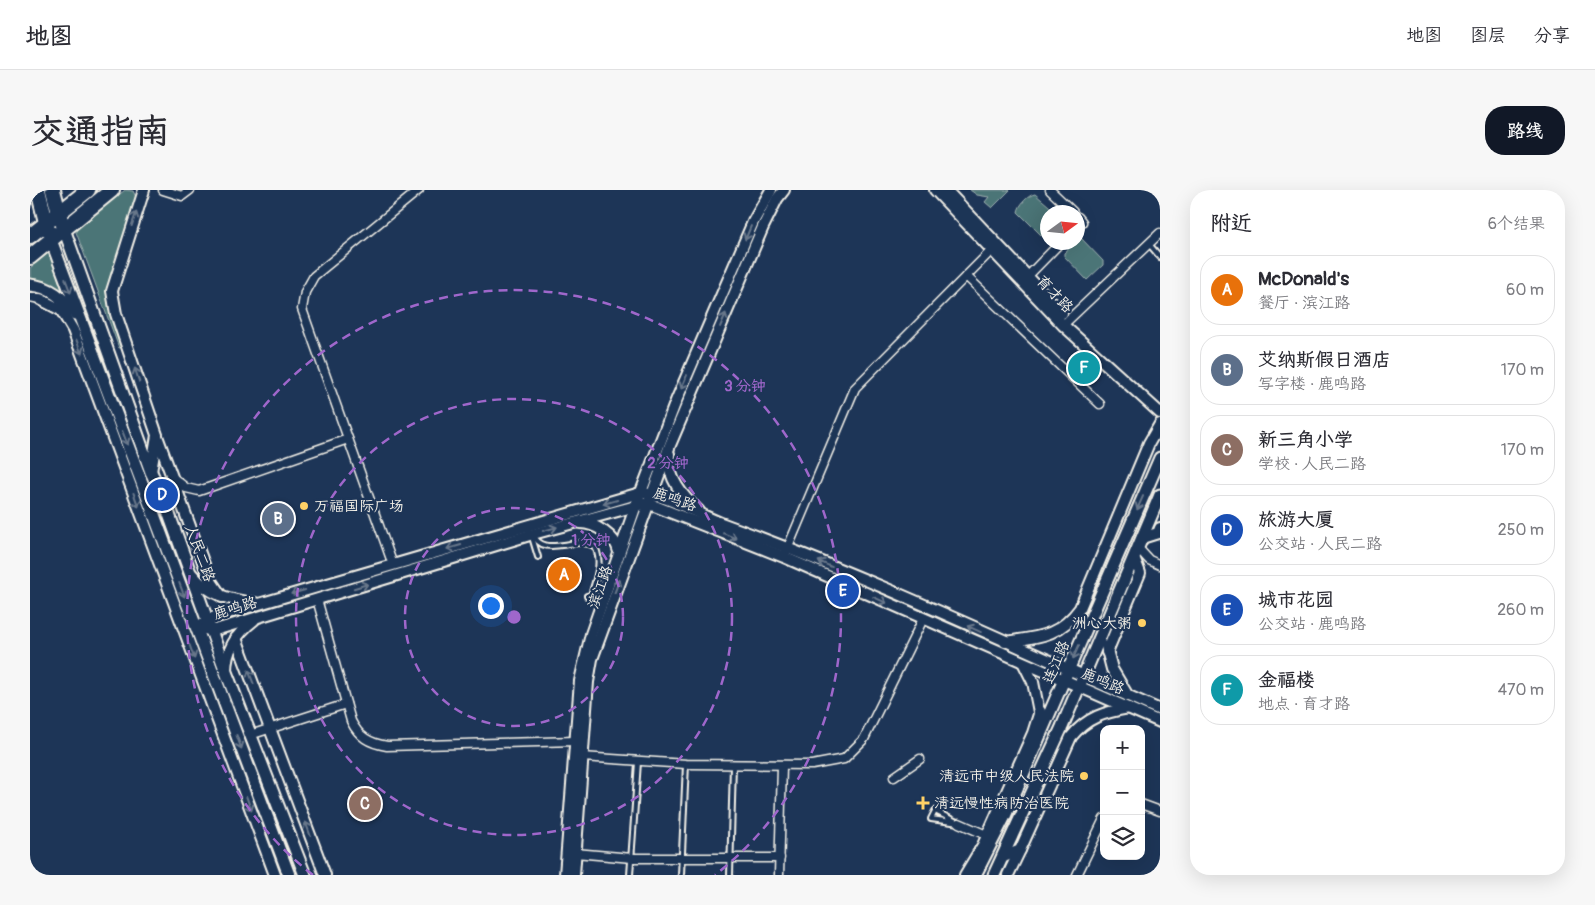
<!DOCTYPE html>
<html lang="zh">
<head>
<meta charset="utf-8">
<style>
	:root { --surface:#fff; --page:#f7f7f7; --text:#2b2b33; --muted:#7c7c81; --line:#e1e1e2; --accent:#111827 }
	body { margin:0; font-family:Pangolin,"LXGW WenKai TC",sans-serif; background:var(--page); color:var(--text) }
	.controls { position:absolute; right:15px; bottom:15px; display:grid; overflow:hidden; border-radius:10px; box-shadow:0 5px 20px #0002 }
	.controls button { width:45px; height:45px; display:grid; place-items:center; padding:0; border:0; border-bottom:1px solid var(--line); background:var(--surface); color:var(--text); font:25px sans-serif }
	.compass { position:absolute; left:1010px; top:15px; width:45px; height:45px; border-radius:50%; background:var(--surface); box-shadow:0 5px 20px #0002; rotate:75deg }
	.you { position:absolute; left:460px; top:415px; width:18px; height:18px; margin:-12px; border:4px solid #fff; border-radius:50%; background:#1a73e8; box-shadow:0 0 0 8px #1a73e833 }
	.badge { display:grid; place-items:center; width:32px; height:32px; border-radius:50%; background:var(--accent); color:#fff; font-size:16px; font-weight:700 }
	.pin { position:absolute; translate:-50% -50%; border:2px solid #fff; box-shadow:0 1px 5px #0006 }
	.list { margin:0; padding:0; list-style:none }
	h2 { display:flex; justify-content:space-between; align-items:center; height:65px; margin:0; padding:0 20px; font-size:21px }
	h2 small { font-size:16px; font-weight:400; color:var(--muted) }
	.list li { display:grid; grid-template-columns:32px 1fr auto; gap:15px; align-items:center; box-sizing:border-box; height:70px; margin:0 10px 10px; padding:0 10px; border:1px solid var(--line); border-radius:20px }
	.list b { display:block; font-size:19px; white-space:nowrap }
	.list p { margin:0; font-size:16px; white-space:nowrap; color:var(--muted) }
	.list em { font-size:16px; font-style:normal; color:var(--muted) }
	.icon { flex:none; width:28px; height:28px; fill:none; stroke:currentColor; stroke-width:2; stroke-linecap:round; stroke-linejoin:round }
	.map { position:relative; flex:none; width:1130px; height:685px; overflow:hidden; border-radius:20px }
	header { display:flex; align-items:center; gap:30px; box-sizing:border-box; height:70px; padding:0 25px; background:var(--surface); border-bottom:1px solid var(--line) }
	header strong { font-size:24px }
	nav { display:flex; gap:28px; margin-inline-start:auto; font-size:18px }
	.intro { display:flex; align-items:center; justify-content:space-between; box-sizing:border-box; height:120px; padding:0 30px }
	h1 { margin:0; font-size:35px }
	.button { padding:12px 22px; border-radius:20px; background:var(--accent); color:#fff; font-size:18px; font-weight:700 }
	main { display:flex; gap:30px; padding:0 30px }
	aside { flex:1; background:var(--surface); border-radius:20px; box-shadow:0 5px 20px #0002 }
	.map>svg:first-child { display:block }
	.green { fill:#4c7477; stroke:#a0b2b0 }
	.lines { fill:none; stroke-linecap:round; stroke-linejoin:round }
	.lane-casing { stroke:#f4f1e8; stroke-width:8 }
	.street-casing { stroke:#f4f1e8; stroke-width:11 }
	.secondary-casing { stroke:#f4f1e8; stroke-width:14 }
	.primary-casing { stroke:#f4f1e8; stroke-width:15 }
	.highway-casing { stroke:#f4f1e8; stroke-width:18 }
	.lane { stroke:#1d3557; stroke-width:4 }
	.street { stroke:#1d3557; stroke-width:8 }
	.secondary { stroke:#1d3557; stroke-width:10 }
	.primary { stroke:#1d3557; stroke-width:11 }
	.highway { stroke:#1d3557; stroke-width:14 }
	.oneway { stroke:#68778a }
	.ring { fill:none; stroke:#9f67cb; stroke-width:2.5; stroke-dasharray:9 6 }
	.poi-dot { fill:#ffd166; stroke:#1d3557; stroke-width:2 }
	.labels { text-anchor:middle; stroke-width:4.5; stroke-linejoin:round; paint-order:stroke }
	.street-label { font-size:15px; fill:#f4f1e8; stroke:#1d3557 }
	.poi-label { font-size:15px; fill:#f4f1e8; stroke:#1d3557; text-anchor:start }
	.centre { fill:#9f67cb; stroke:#1d3557; stroke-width:2.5 }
	.ring-label { font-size:15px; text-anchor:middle; font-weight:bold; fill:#9f67cb; stroke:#1d3557; stroke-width:4.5; stroke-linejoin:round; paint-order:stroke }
</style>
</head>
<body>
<header>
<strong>地图</strong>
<nav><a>地图</a><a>图层</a><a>分享</a></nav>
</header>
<div class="intro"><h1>交通指南</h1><a class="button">路线</a></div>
<main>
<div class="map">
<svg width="1130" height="685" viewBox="0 0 1130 685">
	<rect width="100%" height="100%" fill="#1d3557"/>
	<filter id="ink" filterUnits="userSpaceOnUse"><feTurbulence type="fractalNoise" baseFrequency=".02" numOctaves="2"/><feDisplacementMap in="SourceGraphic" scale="10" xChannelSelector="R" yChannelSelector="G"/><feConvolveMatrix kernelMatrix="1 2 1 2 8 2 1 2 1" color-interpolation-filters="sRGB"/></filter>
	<g filter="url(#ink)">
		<g class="green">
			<polygon points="95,0 103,1 106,7 78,105 94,156 89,158 46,42 46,39"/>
			<polygon points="940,0 980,0 962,18 955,12 959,7 947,5"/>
			<path d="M1005,4l21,18h-8l-1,25 -5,-1 -24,-24c1,-7 10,-17 17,-18z"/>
			<polygon points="1051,48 1073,71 1073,75 1057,90 1034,66 1034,63"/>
			<polygon points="20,61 33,104 0,90 0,78"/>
		</g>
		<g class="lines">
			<defs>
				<g id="lane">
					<polyline points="1119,54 1130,67"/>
					<path d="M503,344c11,26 43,0 62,13 8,15 1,32 -4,48l-4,1"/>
					<polyline points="502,347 508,367"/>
					<polygon points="905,621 929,633 901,629"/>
					<polyline points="600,685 608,572"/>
					<polyline points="651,685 656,574"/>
					<polyline points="700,685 703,575"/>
				</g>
				<g id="street">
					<polyline points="133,0 152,6 160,0"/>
					<polyline points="1020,0 1043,22"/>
					<polyline points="1048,27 1052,32 1048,36"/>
					<polyline points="936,86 1070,214"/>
					<polyline points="994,90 1031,52"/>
					<polyline points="0,107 10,109"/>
					<polyline points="1033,135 1130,43"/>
					<polyline points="142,287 156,298 169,301 318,249"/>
					<polyline points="1108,358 1119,370 1130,375"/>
					<polyline points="756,362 825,198 962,60"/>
					<polyline points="363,375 272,119 275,102 284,86 389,0"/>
					<path d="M287,409l34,122c8,16 18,22 36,25l189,-5"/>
					<polyline points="220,545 316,514"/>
					<polyline points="552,567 656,574 782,575 814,569 834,549 893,429"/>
					<polyline points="864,587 890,569"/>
					<polyline points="1111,614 1130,621"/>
					<polyline points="929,633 961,647"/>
					<polyline points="545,663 602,668 750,668"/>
					<polyline points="749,685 752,576"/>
					<polyline points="1047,685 1074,629"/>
				</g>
				<g id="secondary">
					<polyline points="114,0 82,101 86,124 127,245 121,282"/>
					<polyline points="905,0 1033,135 1130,223"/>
					<polyline points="916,0 1032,123"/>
					<polyline points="10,109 31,120 43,140 245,685"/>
					<polyline points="127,246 179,388 192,407"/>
					<path d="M639,264c-2,24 13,42 30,57"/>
					<path d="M550,333c15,0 36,13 39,29"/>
					<polyline points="1112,348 1128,343 1130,338"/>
					<path d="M162,384c16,21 38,26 63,29"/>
					<path d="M167,438l11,-9 51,-15 381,-111c24,0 57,21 81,30 149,54 294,123 439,187"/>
					<polyline points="175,439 182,441 503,344 617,313 754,367 1130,532"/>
					<polyline points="206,448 295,685"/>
					<path d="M975,452c33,-5 54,-5 75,-34l69,-165 11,-19"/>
					<polyline points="1076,456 1082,479 1098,506"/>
					<polyline points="1077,462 1110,383 1104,367"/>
					<polyline points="994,474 1003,492 1010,527"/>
					<path d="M196,481c0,-21 11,-38 28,-51"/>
					<path d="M974,667l16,-7 51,-113c16,-20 34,-25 58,-29"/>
					<polyline points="535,685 550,491 561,444 606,315 646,211 723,32 741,0"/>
					<polyline points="544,685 558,492 562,469 640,255 733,37 747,9 754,0"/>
					<polyline points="935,685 953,655 1003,543 1010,521"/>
					<polyline points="978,685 990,660"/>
				</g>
				<g id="primary">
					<polyline points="34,39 121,282 132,305 196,482 275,685"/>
					<polyline points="21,50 259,685"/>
					<path d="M0,95c21,2 32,12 45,29"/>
					<polyline points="945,685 975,626 1130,268"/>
					<polyline points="964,685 1032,537 1130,305"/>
				</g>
				<g id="highway">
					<polyline points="8,0 18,40"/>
					<polyline points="23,0 31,31"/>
					<polyline points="0,46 58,0"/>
					<polyline points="0,67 82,0"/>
				</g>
			</defs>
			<use href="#lane" class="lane-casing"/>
			<use href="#street" class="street-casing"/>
			<use href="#secondary" class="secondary-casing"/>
			<use href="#primary" class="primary-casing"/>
			<use href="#highway" class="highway-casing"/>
			<use href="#lane" class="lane"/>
			<use href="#street" class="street"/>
			<use href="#secondary" class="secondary"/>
			<use href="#primary" class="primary"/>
			<use href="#highway" class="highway"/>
		</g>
		<defs><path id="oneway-shaft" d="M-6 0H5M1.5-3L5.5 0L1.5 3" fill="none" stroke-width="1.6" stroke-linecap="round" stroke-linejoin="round" transform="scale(1.25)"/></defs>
		<g class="oneway">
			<use href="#oneway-shaft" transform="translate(104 29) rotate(-71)"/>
			<use href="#oneway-shaft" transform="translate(718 43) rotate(113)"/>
			<use href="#oneway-shaft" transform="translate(38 96) rotate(69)"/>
			<use href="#oneway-shaft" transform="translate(693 130) rotate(-67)"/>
			<use href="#oneway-shaft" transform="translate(49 157) rotate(70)"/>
			<use href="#oneway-shaft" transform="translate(107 185) rotate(-108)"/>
			<use href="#oneway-shaft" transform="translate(654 192) rotate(113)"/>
			<use href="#oneway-shaft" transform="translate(95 248) rotate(69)"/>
			<use href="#oneway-shaft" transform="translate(106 310) rotate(70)"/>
			<use href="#oneway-shaft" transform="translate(580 312) rotate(164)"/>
			<use href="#oneway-shaft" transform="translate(1110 313) rotate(114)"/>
			<use href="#oneway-shaft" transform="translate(520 339) rotate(-15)"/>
			<use href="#oneway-shaft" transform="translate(700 346) rotate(22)"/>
			<use href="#oneway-shaft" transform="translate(424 357) rotate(164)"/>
			<use href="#oneway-shaft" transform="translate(795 374) rotate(-156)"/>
			<use href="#oneway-shaft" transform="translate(331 396) rotate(-17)"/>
			<use href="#oneway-shaft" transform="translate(587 396) rotate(-70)"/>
			<use href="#oneway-shaft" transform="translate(152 400) rotate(69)"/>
			<use href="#oneway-shaft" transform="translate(268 402) rotate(164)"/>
			<use href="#oneway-shaft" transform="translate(850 410) rotate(24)"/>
			<use href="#oneway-shaft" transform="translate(944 439) rotate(-156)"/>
			<use href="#oneway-shaft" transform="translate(162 462) rotate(70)"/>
			<use href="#oneway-shaft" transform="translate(1046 462) rotate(114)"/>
			<use href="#oneway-shaft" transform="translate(221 487) rotate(-111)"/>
			<use href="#oneway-shaft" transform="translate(209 552) rotate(70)"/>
			<use href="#oneway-shaft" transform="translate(219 614) rotate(70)"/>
			<use href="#oneway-shaft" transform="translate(278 639) rotate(-110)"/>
		</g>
	</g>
	<g class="ring">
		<circle cx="484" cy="427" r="109"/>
		<circle cx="484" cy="427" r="218"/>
		<path d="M283 685A327 327 0 1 1 685 685"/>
	</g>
	<g class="poi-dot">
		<circle cx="274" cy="316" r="5"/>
		<circle cx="1112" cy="433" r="5"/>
		<circle cx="1054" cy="586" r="5"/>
		<path d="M890.5 605.5h5v5h5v5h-5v5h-5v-5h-5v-5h5z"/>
	</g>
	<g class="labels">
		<g class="street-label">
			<text transform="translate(1025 104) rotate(46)" y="5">育才路</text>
			<text transform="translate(645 309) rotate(19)" y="5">鹿鸣路</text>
			<text transform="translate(170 363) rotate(70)" y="5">人民二路</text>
			<text transform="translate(570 397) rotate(-70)" y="5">滨江路</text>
			<text transform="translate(205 418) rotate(-17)" y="5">鹿鸣路</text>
			<text transform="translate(1026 472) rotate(-67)" y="5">连江路</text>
			<text transform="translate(1073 491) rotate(23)" y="5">鹿鸣路</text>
		</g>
		<g class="poi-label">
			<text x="284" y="321">万福国际广场</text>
			<text x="1102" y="438" text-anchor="end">洲心大粥</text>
			<text x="1044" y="591" text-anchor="end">清远市中级人民法院</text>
			<text x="904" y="618">清远慢性病防治医院</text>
		</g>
	</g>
	<circle cx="484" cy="427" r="8" class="centre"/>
	<g class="ring-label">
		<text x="715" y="201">3 分钟</text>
		<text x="638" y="278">2 分钟</text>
		<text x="561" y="355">1 分钟</text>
	</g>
</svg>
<div class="controls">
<button>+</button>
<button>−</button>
<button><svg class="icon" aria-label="layers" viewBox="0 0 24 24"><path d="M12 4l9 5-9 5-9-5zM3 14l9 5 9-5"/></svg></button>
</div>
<svg class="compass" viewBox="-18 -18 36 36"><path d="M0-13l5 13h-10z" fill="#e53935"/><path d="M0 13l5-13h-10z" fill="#7c7c81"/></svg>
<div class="you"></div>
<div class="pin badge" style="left:534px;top:385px;background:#e8710a">A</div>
<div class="pin badge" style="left:248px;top:329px;background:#5c6f8a">B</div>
<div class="pin badge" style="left:335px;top:614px;background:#8d6e63">C</div>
<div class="pin badge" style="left:132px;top:305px;background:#1a4fb4">D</div>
<div class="pin badge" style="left:813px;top:401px;background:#1a4fb4">E</div>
<div class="pin badge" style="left:1054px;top:178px;background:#0f9aa8">F</div>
</div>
<aside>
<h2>附近<small>6个结果</small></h2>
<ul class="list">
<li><span class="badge" style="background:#e8710a">A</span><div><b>McDonald's</b><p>餐厅 · 滨江路</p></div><em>60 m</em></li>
<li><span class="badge" style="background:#5c6f8a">B</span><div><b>艾纳斯假日酒店</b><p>写字楼 · 鹿鸣路</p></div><em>170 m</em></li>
<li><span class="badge" style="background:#8d6e63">C</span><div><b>新三角小学</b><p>学校 · 人民二路</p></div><em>170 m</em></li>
<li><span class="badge" style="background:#1a4fb4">D</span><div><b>旅游大厦</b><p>公交站 · 人民二路</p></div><em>250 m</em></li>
<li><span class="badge" style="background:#1a4fb4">E</span><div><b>城市花园</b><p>公交站 · 鹿鸣路</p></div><em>260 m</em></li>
<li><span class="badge" style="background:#0f9aa8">F</span><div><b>金福楼</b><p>地点 · 育才路</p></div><em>470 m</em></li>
</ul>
</aside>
</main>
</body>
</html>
